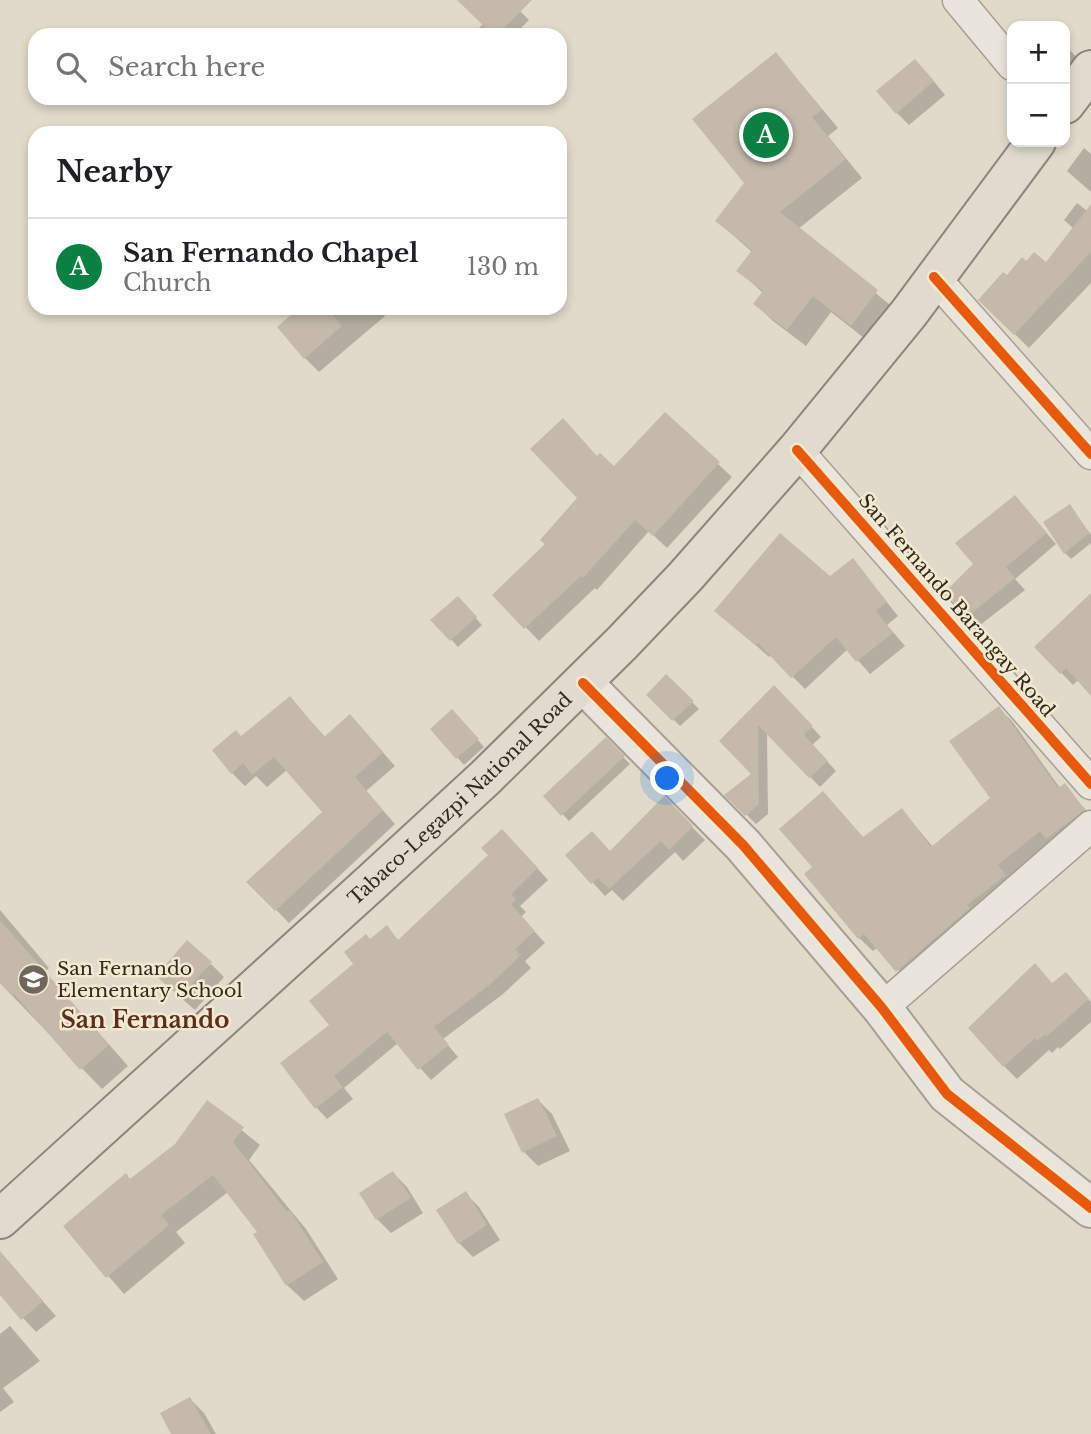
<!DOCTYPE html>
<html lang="en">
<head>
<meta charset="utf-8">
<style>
	:root { --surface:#fff; --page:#f2f2f2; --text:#202124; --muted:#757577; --line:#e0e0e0; --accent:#0b8043 }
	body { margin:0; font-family:"Libre Baskerville",serif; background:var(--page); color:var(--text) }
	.controls { position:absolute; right:21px; top:21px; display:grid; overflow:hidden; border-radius:14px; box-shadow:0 4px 10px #0003 }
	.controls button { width:63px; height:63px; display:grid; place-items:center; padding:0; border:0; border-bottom:2px solid var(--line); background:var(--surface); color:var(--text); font:35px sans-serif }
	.you { position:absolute; left:668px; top:779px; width:24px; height:24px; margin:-18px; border:5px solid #fff; border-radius:50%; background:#1a73e8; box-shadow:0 0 0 10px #1a73e833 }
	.badge { display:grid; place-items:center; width:46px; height:46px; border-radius:50%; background:var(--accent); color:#fff; font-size:23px; font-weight:700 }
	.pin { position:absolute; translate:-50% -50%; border:4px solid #fff; box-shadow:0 2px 7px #0006 }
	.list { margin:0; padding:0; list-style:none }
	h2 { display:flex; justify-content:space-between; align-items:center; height:91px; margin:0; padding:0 28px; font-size:30px }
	h2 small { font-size:23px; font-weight:400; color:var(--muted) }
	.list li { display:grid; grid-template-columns:46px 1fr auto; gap:21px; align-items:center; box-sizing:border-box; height:98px; padding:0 28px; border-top:2px solid var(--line) }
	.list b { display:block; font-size:26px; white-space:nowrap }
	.list p { margin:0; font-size:23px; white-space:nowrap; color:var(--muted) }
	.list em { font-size:23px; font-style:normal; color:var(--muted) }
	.icon { flex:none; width:38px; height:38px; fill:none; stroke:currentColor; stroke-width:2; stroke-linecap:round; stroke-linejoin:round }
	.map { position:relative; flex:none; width:1091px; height:1434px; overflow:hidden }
	.search { position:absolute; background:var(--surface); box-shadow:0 4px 10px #0003; left:28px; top:28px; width:539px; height:77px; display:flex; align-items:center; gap:18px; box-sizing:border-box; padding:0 24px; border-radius:21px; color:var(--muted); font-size:26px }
	.panel { position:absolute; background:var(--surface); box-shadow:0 4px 10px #0003; left:28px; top:126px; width:539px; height:189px; border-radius:21px }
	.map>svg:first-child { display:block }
	.shadow { fill:#0003 }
	.building { fill:#c4b9ab }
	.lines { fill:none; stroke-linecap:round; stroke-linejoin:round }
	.minor-casing { stroke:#a69f94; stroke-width:33 }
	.tertiary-casing { stroke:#a69f94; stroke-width:42 }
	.primary-casing { stroke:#8b857a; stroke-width:42 }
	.minor { stroke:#e9e5dc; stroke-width:30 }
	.tertiary { stroke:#e9e5dc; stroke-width:38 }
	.primary { stroke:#e0dbce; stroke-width:38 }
	.cycleway-casing { stroke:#f2e9d0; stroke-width:15 }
	.cycleway { stroke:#e8590c; stroke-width:10 }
	.labels { text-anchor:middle; stroke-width:5; stroke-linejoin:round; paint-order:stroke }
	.street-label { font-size:19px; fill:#33281d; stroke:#f2e9d0 }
	.poi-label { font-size:19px; fill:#33281d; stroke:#f2e9d0; text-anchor:start }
	.quarter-label { font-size:23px; font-weight:bold; fill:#5c2e20; stroke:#f2e9d0 }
</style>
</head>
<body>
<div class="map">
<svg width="1091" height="1434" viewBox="0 0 1091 1434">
	<rect width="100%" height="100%" fill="#e1daca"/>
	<g class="shadow">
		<polygon points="460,0 521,0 515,6 529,20 518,31 522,35 472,35 483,24"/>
		<polygon points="1065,45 1083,64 1065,82"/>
		<polygon points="776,54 838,128 828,136 862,178 798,229 895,309 869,342 831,312 806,346 773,321 755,304 763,293 738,270 752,252 717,221 746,183"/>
		<polygon points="927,73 945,95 909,125 897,113"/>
		<polygon points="1084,148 1091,154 1091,192 1067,171"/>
		<polygon points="1077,203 1091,214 1091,283 1029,348 980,300 1026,263 1046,265 1074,229 1064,220"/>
		<polygon points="302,308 377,308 385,316 319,372 305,358"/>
		<polygon points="598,458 614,469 718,464 732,477 667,548 649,531 597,590 595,588 539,641 494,595 547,544 579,498"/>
		<polygon points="1070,506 1091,535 1091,543 1071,559 1065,553"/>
		<polygon points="1025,508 1056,544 1015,579 1025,590 979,626 948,592"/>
		<polygon points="853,560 898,616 887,625 905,646 870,674 848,649 805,689 771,655 769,657 717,611 830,578"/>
		<polygon points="1091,595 1091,692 1079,679 1073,685 1037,647"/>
		<polygon points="464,605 482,625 458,647 433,620"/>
		<polygon points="666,676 699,709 680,726 648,695"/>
		<polygon points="784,697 821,737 812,745 836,771 820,787 767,732 768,814 756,824 727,795 754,774 721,741"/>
		<polygon points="290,698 326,738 363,730 395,766 366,791 395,824 289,923 249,882 325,812 288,769 267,787 256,776 245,786 232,773 242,738"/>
		<polygon points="998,708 1012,721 1060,788 1064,785 1091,816 911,984 878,947 873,951 859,938 864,839 902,810 933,847 992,799"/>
		<polygon points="458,718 484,747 464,765 432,729"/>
		<polygon points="606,740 630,764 569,821 546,796"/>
		<polygon points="664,799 705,840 683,861 675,852 623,901 612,890 605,896 568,855 611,853"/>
		<polygon points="513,842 548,880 520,906 526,912 521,917 545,943 525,961 531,968 503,994 443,1039 458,1057 431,1080 398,1043 344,1088 353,1099 327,1119 316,1107 331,1025 356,964 370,941 386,927 399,941"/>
		<polygon points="0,910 49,968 45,972 128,1066 102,1089 0,983"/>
		<polygon points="211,964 224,977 195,1010 172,990"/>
		<polygon points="1053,985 1078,987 1091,1002 1091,1022 1060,1049 1058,1047 1052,1053 1049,1050 1017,1079 1004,1066"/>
		<polygon points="538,1100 552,1114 570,1151 538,1166 524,1152"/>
		<polygon points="207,1102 260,1145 249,1160 306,1229 338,1279 304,1301 287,1285 259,1232 228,1192 176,1232 185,1243 124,1294 65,1226 177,1145"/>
		<polygon points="393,1173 407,1187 423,1213 391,1233 377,1219"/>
		<polygon points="465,1193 479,1207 500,1240 473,1257 459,1243"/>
		<polygon points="7,1261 56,1316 36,1332 0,1293 0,1267"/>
		<polygon points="10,1326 40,1361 3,1388 14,1402 0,1412 0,1334"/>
		<polygon points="190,1399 204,1413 216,1434 173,1434"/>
	</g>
	<g class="building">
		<polygon points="457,0 532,0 497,35 493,35"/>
		<polygon points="776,52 822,110 812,117 846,159 780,212 878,290 851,326 813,296 787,330 753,304 763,291 736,271 752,250 715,221 744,183 692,119"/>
		<polygon points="915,59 934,81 896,114 876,91"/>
		<polygon points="1091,204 1091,252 1014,335 978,300 1003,272 1007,275 1022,257 1026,261 1034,252 1046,262"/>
		<polygon points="299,308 327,308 342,326 304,359 277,327"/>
		<polygon points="665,412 720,462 653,536 635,520 583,578 581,576 524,629 492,595 545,544 540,540 577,498 530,449 563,418 597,456 600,453 614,466"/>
		<polygon points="1015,495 1047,533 1006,567 1015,578 967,617 945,592 973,564 955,543"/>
		<polygon points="1070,504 1089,533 1064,554 1043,522"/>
		<polygon points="780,533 830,576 853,558 887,602 876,611 893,633 856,662 836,637 791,678 758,643 755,645 714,611"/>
		<polygon points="1091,593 1091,696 1066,668 1060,674 1034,647"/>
		<polygon points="458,596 477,617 450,641 430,620"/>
		<polygon points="666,674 694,701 672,721 646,695"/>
		<polygon points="774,685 813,726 804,735 828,761 809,778 758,725 759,804 745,816 724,795 751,774 719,741"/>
		<polygon points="290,696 324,737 350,714 383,752 355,777 383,810 275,911 246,882 322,812 274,757 252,775 243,763 231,774 212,750 236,730 241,736"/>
		<polygon points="999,706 1058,788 1065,783 1085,810 1046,839 1040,831 998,865 1006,875 967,905 970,908 896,972 864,934 858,939 804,874 812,867 779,829 823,791 863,837 902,808 931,847 990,798 949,741"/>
		<polygon points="452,709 479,739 456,759 430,729"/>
		<polygon points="606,737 625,756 561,816 543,796"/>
		<polygon points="664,796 693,826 669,850 661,841 609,889 598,878 591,884 565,855 592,831 610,851"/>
		<polygon points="502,829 538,868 511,894 516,900 511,904 535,931 515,949 521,955 492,983 434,1027 449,1045 418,1070 387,1032 334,1076 343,1087 315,1109 280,1063 329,1025 309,1001 353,964 344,952 366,934 370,939 387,925 398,940 488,855 481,848"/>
		<polygon points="0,920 109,1045 80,1070 14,994 12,996 0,983"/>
		<polygon points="187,940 212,962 180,997 156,976"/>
		<polygon points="1035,963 1052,983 1066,972 1089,999 1046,1037 1044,1035 1037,1041 1035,1038 1003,1067 968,1028"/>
		<polygon points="538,1098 557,1136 522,1153 504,1114"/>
		<polygon points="207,1100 244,1127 233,1142 287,1212 290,1210 323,1262 286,1286 253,1234 257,1232 213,1175 161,1215 169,1225 106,1278 63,1226 126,1173 130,1179 175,1144"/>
		<polygon points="393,1171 411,1198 376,1220 359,1193"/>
		<polygon points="466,1191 487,1225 458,1244 436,1210"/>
		<polygon points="0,1251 43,1301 21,1320 0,1295"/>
		<polygon points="190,1397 211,1434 171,1434 160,1413"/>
	</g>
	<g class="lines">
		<defs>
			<g id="minor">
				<polyline points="958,0 1012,65"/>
				<polyline points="934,277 1091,454"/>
				<polyline points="797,450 1091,784"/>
				<polyline points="882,1008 1091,826"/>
			</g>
			<polyline id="tertiary" points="583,683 743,845 882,1008 947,1094 1091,1208"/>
			<g id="primary">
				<polyline points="1065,104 1091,70"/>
				<path id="s1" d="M0,1219l373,-338 113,-104 136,-134 63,-66 112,-127 112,-137 127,-171"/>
			</g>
		</defs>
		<use href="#minor" class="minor-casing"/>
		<use href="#tertiary" class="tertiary-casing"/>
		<use href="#primary" class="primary-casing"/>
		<use href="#minor" class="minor"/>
		<use href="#tertiary" class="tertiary"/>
		<use href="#primary" class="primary"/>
		<defs>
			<g id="cycleway">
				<polyline points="934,277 1091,454"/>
				<polyline points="797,450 1091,784"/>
				<polyline points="583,683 743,845 882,1008 947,1094 1091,1208"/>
			</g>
		</defs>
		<use href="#cycleway" class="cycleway-casing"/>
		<use href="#cycleway" class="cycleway"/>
	</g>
	<defs>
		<symbol id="school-disc" viewBox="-11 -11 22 22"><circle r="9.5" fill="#70665a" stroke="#f2e9d0"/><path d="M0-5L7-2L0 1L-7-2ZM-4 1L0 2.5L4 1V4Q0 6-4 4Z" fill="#fff"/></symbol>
	</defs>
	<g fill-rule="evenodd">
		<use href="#school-disc" x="16" y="962" width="35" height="35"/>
	</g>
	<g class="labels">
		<g class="street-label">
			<text transform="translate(957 605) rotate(49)" y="7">San Fernando Barangay Road</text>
			<text dy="7" stroke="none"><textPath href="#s1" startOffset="623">Tabaco-Legazpi National Road</textPath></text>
		</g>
		<g class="poi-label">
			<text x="57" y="975">San Fernando<tspan x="57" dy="22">Elementary School</tspan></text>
		</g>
		<g class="quarter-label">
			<text x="145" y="1028">San Fernando</text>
		</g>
	</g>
</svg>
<div class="controls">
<button>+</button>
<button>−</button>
</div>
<div class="you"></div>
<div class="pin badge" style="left:766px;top:135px">A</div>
<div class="search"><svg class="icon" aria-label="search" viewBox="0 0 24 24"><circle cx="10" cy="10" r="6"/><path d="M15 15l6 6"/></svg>Search here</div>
<section class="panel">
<h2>Nearby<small></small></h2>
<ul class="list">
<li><span class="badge">A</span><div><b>San Fernando Chapel</b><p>Church</p></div><em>130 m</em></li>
</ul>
</section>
</div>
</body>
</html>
